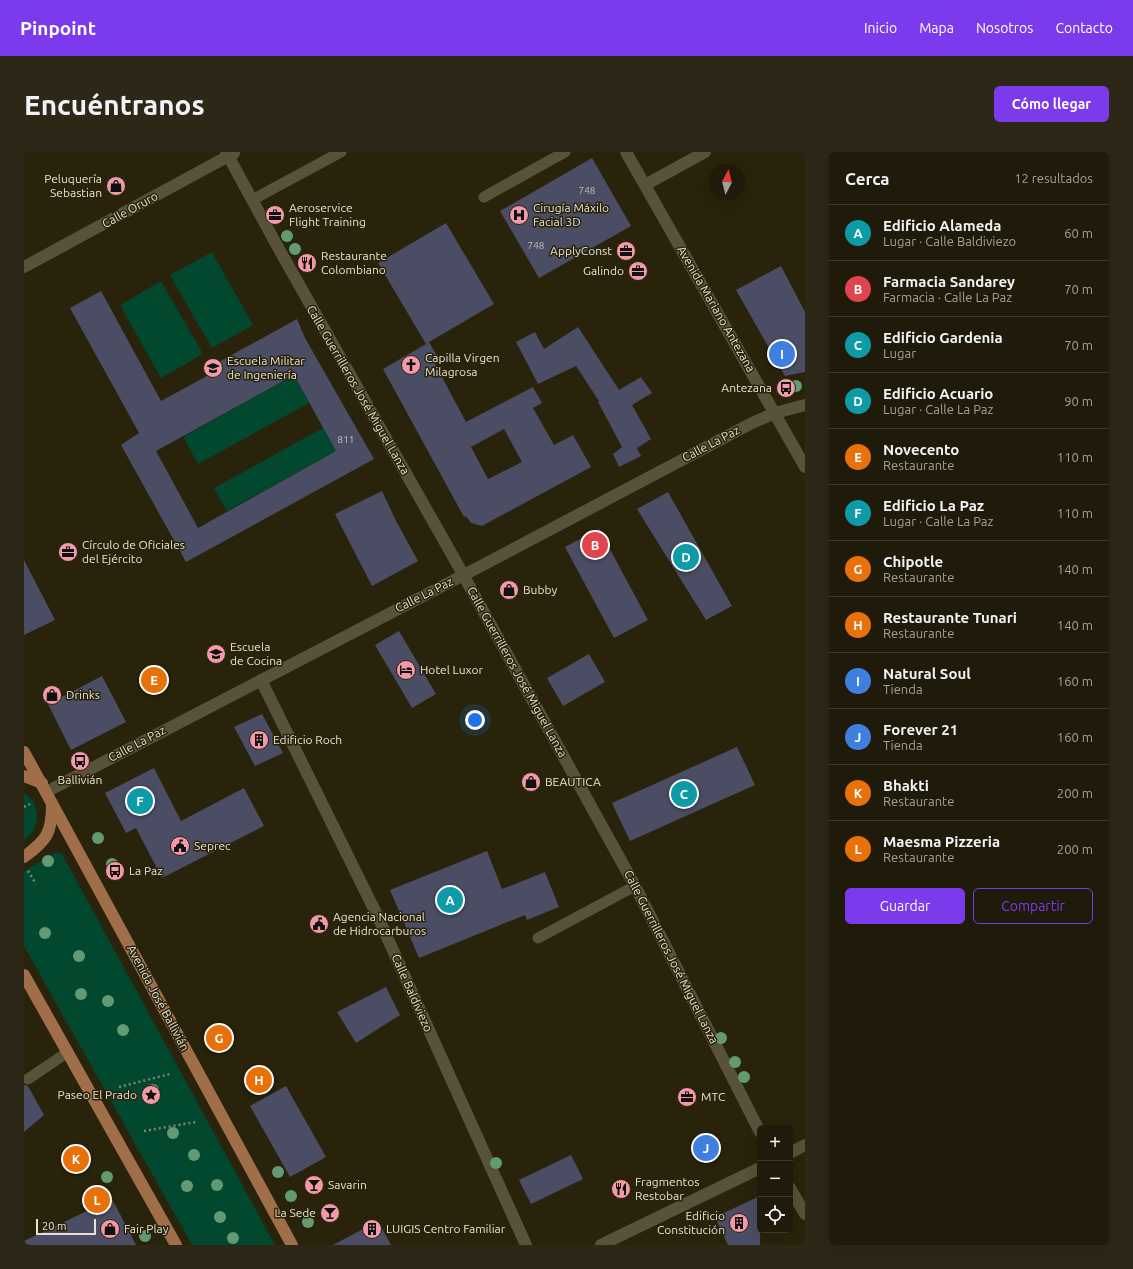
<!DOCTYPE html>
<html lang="es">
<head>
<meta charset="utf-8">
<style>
	:root { --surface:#1f1a09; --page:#2c2717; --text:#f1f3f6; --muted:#a1a19c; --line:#3c382a; --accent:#7c3aed }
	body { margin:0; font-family:Ubuntu,sans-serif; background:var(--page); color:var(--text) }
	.controls { position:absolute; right:12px; bottom:12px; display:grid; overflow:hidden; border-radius:6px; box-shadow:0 4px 16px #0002 }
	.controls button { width:36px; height:36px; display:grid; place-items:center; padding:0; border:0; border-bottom:1px solid var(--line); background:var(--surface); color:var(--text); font:20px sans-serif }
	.compass { position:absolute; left:685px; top:12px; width:36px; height:36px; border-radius:50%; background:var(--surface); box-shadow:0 4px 16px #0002; rotate:7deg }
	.scale { position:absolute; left:12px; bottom:10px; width:60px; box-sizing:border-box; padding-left:4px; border:2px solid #e6e3d5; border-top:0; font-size:11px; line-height:14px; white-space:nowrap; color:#e6e3d5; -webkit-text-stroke:3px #29230c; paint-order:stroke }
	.you { position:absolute; left:451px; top:568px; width:14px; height:14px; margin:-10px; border:3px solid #fff; border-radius:50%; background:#1a73e8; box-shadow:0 0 0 6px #1a73e833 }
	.badge { display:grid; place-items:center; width:26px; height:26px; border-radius:50%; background:var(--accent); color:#fff; font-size:13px; font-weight:700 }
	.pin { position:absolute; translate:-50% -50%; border:2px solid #fff; box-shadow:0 1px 4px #0006 }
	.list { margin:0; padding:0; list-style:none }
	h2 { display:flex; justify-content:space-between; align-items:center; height:52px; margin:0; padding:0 16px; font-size:17px }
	h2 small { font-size:13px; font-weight:400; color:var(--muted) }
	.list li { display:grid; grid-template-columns:26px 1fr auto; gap:12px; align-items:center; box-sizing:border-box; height:56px; padding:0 16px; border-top:1px solid var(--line) }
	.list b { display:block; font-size:15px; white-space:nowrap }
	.list p { margin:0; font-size:13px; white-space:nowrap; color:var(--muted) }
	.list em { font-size:13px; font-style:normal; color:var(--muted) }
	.actions { display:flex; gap:8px; padding:12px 16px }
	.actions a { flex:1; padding:9px 0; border:1px solid var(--accent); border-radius:6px; text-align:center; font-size:14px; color:var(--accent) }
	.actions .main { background:var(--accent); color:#fff }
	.icon { flex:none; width:22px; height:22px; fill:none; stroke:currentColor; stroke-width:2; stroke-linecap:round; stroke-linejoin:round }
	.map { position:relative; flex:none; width:781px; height:1093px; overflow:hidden; border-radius:6px }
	header { display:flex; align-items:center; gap:24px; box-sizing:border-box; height:56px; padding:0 20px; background:var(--accent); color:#fff }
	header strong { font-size:19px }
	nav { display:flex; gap:22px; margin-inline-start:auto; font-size:14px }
	.intro { display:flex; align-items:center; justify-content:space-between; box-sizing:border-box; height:96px; padding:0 24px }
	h1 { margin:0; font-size:28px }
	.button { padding:10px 18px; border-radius:6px; background:var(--accent); color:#fff; font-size:14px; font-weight:700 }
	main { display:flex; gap:24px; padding:0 24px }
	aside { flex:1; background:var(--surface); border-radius:6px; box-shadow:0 4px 16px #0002 }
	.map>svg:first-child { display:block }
	.green { fill:#01482f }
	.building { fill:#4b4d64; fill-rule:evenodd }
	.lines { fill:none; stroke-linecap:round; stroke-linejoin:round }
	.path { stroke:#878270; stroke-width:2.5; stroke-dasharray:2 3; stroke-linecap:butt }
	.lane { stroke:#575239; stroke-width:11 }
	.street { stroke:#575239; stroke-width:12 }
	.secondary { stroke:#575239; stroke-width:12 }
	.primary { stroke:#a06f4a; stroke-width:12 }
	.tree { fill:#629a73 }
	.labels { text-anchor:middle; stroke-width:3; stroke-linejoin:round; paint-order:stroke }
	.number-label { font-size:10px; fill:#bfbeb9 }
	.poi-label { font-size:12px; fill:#e6e3d5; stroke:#29230c; text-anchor:start }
	.street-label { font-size:12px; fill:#e6e3d5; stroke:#29230c }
</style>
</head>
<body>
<header>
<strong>Pinpoint</strong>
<nav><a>Inicio</a><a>Mapa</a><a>Nosotros</a><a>Contacto</a></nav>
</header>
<div class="intro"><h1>Encuéntranos</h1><a class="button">Cómo llegar</a></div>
<main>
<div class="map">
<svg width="781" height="1093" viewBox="0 0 781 1093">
	<rect width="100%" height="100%" fill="#29230c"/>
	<g class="green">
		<polygon points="188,100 229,173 188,196 146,123"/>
		<polygon points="137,129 179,202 137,226 96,153"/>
		<polygon points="270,223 285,251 174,312 159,285"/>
		<polygon points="299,276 312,299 203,359 190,336"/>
		<path d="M0,641c18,12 17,35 0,47z"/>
		<polygon points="32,700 38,702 251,1093 168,1093 0,794 0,719"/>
	</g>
	<g class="building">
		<polygon points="568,6 607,74 515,126 476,59"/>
		<path d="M422,71l48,81 -65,38 11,19 -5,3 31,58 67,-35 9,16 -9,5 21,37 19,-10 18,32 -109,59 -11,-3 -5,-7 -2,1 -81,-148 43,-25 -48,-81zM480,277l18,33 -34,17 -17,-32z"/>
		<polygon points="757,114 781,160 781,220 761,224 712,138"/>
		<path d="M77,139l60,110 59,-32 -3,-6 80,-44 8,19 69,121 -188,103 -65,-117 18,-12 -69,-125zM270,223l42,76 -138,77 -42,-77z"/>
		<polygon points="554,175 595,238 617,225 628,241 608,253 627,287 613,296 617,304 595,315 589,302 598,295 574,250 575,249 552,214 514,232 492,190 511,180 520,197"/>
		<polygon points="358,339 371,367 394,409 348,434 311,362"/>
		<polygon points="644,340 708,454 682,468 613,357"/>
		<polygon points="575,377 624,468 590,486 541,395"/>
		<polygon points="0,408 31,468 0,483"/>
		<polygon points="375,479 412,542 388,556 351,493"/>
		<polygon points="565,502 581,530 539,554 523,526"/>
		<polygon points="78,524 102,570 47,598 24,552"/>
		<polygon points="238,562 259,601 231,614 210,575"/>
		<polygon points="713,595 731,633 606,689 588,651"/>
		<polygon points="130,616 157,669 220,636 240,674 138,726 112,676 102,681 81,641"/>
		<polygon points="463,699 478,737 521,720 535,755 503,768 501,763 395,806 366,738"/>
		<polygon points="362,835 376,863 332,891 313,860"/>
		<polygon points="0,933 4,934 20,963 0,980"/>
		<polygon points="262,934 302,1005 266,1025 226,954"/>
		<polygon points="547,1003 559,1027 507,1052 495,1028"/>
		<polygon points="736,1044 736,1093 704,1093 691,1065"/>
		<polygon points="88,1047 112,1093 0,1093 0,1089"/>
		<polygon points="354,1069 367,1093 309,1093"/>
	</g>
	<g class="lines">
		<g class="path">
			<polyline points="0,655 6,652"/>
			<polyline points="4,719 12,732"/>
			<polyline points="95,935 146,922"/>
			<polyline points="120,979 172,970"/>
		</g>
		<g class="lane">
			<polyline points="460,45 541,0"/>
			<polyline points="228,48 317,0"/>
			<polyline points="514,786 611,734"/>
			<polyline points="4,927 44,900"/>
		</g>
		<g class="street">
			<polyline points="202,0 256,99 431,408 611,734 736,980"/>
			<polyline points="602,0 781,315"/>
			<polyline points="621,33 681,0"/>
			<polyline points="0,115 210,1"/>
			<polyline points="237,528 354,765 502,1093"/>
			<polyline points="22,640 457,414 728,271 751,261 781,253"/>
			<polyline points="766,1036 781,1062"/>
		</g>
		<g class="secondary">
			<polyline points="766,1001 781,993"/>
			<polyline points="577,1093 736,1016"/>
		</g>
		<g class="primary">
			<polyline points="0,600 268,1093"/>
			<polyline points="0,624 18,631"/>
			<path d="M0,705c23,-17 28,-24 28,-53"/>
			<polyline points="0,823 152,1093"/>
		</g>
	</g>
	<g class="tree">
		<circle cx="263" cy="84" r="6"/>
		<circle cx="271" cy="97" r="6"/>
		<circle cx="772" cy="234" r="6"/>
		<circle cx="74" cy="686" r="6"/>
		<circle cx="24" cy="709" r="6"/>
		<circle cx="88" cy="712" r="6"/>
		<circle cx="21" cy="781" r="6"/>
		<circle cx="55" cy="804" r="6"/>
		<circle cx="57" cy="842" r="6"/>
		<circle cx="84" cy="849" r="6"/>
		<circle cx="99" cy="878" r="6"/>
		<circle cx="697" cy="886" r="6"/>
		<circle cx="711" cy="910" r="6"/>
		<circle cx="720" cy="925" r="6"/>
		<circle cx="129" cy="938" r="6"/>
		<circle cx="149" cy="981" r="6"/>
		<circle cx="170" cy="1003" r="6"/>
		<circle cx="472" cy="1011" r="6"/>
		<circle cx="254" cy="1020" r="6"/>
		<circle cx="83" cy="1025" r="6"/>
		<circle cx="193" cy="1033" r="6"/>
		<circle cx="163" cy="1034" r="6"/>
		<circle cx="267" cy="1044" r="6"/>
		<circle cx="196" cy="1065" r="6"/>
		<circle cx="284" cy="1070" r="6"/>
		<circle cx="121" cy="1084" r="6"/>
		<circle cx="209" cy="1086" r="6"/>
	</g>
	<defs>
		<symbol id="shop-disc" viewBox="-11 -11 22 22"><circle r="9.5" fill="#f39aa8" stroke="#29230c"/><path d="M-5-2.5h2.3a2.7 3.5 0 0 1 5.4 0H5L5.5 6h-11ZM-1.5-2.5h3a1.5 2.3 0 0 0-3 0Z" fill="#111"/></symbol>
		<symbol id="office-disc" viewBox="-11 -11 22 22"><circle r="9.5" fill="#f39aa8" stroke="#29230c"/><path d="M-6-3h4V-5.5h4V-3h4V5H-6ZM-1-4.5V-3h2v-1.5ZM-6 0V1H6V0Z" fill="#111"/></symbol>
		<symbol id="hospital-disc" viewBox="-11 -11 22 22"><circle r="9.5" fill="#f39aa8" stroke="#29230c"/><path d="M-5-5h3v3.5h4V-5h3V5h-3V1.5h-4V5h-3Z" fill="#111"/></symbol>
		<symbol id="restaurant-disc" viewBox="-11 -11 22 22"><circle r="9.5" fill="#f39aa8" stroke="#29230c"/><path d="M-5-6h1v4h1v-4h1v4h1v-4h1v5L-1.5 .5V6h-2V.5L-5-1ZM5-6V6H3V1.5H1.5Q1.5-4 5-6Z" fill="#111"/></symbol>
		<symbol id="church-disc" viewBox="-11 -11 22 22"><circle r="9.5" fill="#f39aa8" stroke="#29230c"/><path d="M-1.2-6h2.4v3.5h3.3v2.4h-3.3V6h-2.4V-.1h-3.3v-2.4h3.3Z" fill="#111"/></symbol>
		<symbol id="university-disc" viewBox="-11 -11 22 22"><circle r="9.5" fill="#f39aa8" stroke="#29230c"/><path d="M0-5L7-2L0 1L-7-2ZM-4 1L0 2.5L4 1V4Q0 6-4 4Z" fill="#111"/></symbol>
		<symbol id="bus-disc" viewBox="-11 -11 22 22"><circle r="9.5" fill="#f39aa8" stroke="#29230c"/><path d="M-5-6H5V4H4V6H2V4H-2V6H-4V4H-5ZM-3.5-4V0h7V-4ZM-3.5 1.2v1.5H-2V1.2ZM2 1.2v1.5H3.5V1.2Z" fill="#111"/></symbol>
		<symbol id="hotel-disc" viewBox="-11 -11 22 22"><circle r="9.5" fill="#f39aa8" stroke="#29230c"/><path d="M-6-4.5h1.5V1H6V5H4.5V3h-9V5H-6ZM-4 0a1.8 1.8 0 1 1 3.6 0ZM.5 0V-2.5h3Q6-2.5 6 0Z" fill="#111"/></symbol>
		<symbol id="building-disc" viewBox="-11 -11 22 22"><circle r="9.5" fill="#f39aa8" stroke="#29230c"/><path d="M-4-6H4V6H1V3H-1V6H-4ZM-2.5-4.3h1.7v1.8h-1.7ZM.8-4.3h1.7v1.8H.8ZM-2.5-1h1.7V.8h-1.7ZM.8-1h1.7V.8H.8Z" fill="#111"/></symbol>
		<symbol id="civic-disc" viewBox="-11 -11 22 22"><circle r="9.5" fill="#f39aa8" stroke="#29230c"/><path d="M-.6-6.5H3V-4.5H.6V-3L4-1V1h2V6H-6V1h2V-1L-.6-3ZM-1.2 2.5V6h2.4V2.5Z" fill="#111"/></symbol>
		<symbol id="sight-disc" viewBox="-11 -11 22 22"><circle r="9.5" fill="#f39aa8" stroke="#29230c"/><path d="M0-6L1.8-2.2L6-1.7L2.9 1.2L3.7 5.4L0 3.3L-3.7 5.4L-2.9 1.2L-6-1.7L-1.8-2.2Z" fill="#111"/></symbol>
		<symbol id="bar-disc" viewBox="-11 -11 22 22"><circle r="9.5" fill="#f39aa8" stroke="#29230c"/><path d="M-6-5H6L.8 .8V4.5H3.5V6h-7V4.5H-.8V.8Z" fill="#111"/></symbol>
	</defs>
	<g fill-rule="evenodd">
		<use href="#shop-disc" x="81" y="23" width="22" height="22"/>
		<use href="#office-disc" x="240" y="52" width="22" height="22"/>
		<use href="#hospital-disc" x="484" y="52" width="22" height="22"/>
		<use href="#office-disc" x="591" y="88" width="22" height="22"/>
		<use href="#restaurant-disc" x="272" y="100" width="22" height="22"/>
		<use href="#office-disc" x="603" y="108" width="22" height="22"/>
		<use href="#church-disc" x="376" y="202" width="22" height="22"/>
		<use href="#university-disc" x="178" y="205" width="22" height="22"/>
		<use href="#bus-disc" x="751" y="225" width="22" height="22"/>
		<use href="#office-disc" x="33" y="389" width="22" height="22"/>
		<use href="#shop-disc" x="474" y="427" width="22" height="22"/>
		<use href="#university-disc" x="181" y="491" width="22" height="22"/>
		<use href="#hotel-disc" x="371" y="507" width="22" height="22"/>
		<use href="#shop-disc" x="17" y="532" width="22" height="22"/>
		<use href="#building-disc" x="224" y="577" width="22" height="22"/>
		<use href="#bus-disc" x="45" y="598" width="22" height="22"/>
		<use href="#shop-disc" x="496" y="619" width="22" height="22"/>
		<use href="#civic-disc" x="145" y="683" width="22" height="22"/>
		<use href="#bus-disc" x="80" y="708" width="22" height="22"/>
		<use href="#civic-disc" x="284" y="761" width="22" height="22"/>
		<use href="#sight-disc" x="116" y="932" width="22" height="22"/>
		<use href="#office-disc" x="652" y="934" width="22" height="22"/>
		<use href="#bar-disc" x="279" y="1022" width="22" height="22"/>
		<use href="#restaurant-disc" x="586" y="1026" width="22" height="22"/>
		<use href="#bar-disc" x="295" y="1050" width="22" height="22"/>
		<use href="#building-disc" x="704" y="1060" width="22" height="22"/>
		<use href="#shop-disc" x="75" y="1066" width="22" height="22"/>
		<use href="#building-disc" x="337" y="1066" width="22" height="22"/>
	</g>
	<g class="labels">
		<g class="number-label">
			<text x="563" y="42">748</text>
			<text x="512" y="97">748</text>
			<text x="322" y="291">811</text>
		</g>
		<g class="poi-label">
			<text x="78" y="31" text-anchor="end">Peluquería<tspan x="78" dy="14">Sebastian</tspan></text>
			<text x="265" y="60">Aeroservice<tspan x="265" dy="14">Flight Training</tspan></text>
			<text x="509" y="60">Cirugía Máxilo<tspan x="509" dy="14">Facial 3D</tspan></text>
			<text x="588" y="103" text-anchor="end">ApplyConst</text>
			<text x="297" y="108">Restaurante<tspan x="297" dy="14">Colombiano</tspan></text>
			<text x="600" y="123" text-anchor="end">Galindo</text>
			<text x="401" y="210">Capilla Virgen<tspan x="401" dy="14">Milagrosa</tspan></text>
			<text x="203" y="213">Escuela Militar<tspan x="203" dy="14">de Ingeniería</tspan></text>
			<text x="748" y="240" text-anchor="end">Antezana</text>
			<text x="58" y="397">Círculo de Oficiales<tspan x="58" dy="14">del Ejército</tspan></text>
			<text x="499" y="442">Bubby</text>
			<text x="206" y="499">Escuela<tspan x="206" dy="14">de Cocina</tspan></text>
			<text x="396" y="522">Hotel Luxor</text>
			<text x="42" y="547">Drinks</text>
			<text x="249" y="592">Edificio Roch</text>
			<text x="56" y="632" text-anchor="middle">Ballivián</text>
			<text x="521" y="634">BEAUTICA</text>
			<text x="170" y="698">Seprec</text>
			<text x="105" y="723">La Paz</text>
			<text x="309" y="769">Agencia Nacional<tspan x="309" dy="14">de Hidrocarburos</tspan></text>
			<text x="113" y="947" text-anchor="end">Paseo El Prado</text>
			<text x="677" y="949">MTC</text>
			<text x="611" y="1034">Fragmentos<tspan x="611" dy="14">Restobar</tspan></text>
			<text x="304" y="1037">Savarin</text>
			<text x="292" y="1065" text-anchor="end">La Sede</text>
			<text x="701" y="1068" text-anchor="end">Edificio<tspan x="701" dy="14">Constitución</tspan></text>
			<text x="100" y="1081">Fair Play</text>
			<text x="362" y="1081">LUIGIS Centro Familiar</text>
		</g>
		<g class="street-label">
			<text transform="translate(106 58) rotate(-29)" y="4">Calle Oruro</text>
			<text transform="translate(692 157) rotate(60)" y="4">Avenida Mariano Antezana</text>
			<text transform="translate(334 238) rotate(60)" y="4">Calle Guerrilleros José Miguel Lanza</text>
			<text transform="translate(687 292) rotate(-28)" y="4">Calle La Paz</text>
			<text transform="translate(400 443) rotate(-27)" y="4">Calle La Paz</text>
			<text transform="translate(493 520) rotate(61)" y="4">Calle Guerrilleros José Miguel Lanza</text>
			<text transform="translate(113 592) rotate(-28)" y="4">Calle La Paz</text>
			<text transform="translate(647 805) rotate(63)" y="4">Calle Guerrilleros José Miguel Lanza</text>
			<text transform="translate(388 841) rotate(66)" y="4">Calle Baldiviezo</text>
			<text transform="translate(134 846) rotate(62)" y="4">Avenida José Ballivián</text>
		</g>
	</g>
</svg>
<div class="controls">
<button>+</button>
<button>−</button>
<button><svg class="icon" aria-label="locate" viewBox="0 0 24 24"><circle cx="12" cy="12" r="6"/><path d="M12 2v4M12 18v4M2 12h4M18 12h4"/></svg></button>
</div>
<svg class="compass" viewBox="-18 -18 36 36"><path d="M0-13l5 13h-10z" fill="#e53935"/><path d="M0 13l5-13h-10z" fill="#a1a19c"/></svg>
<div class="scale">20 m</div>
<div class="you"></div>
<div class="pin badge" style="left:426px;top:748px;background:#0f9aa8">A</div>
<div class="pin badge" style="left:571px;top:393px;background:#e0444e">B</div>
<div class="pin badge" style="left:660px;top:642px;background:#0f9aa8">C</div>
<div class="pin badge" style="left:662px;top:405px;background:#0f9aa8">D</div>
<div class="pin badge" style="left:130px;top:528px;background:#e8710a">E</div>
<div class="pin badge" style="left:116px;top:649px;background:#0f9aa8">F</div>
<div class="pin badge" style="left:195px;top:886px;background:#e8710a">G</div>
<div class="pin badge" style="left:235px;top:928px;background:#e8710a">H</div>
<div class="pin badge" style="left:758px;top:202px;background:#3f7fe0">I</div>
<div class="pin badge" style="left:682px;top:996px;background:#3f7fe0">J</div>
<div class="pin badge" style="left:52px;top:1007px;background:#e8710a">K</div>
<div class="pin badge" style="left:73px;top:1048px;background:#e8710a">L</div>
</div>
<aside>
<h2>Cerca<small>12 resultados</small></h2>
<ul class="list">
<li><span class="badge" style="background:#0f9aa8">A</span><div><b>Edificio Alameda</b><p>Lugar · Calle Baldiviezo</p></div><em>60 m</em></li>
<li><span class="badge" style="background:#e0444e">B</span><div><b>Farmacia Sandarey</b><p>Farmacia · Calle La Paz</p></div><em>70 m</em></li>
<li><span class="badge" style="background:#0f9aa8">C</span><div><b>Edificio Gardenia</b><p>Lugar</p></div><em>70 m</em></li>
<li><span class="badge" style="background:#0f9aa8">D</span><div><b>Edificio Acuario</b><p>Lugar · Calle La Paz</p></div><em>90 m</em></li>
<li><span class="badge" style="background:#e8710a">E</span><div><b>Novecento</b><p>Restaurante</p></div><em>110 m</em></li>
<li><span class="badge" style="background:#0f9aa8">F</span><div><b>Edificio La Paz</b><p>Lugar · Calle La Paz</p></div><em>110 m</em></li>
<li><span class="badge" style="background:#e8710a">G</span><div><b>Chipotle</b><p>Restaurante</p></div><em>140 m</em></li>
<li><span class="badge" style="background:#e8710a">H</span><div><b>Restaurante Tunari</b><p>Restaurante</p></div><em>140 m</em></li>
<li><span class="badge" style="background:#3f7fe0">I</span><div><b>Natural Soul</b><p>Tienda</p></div><em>160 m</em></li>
<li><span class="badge" style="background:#3f7fe0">J</span><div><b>Forever 21</b><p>Tienda</p></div><em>160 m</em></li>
<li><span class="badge" style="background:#e8710a">K</span><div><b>Bhakti</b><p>Restaurante</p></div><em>200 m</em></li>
<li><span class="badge" style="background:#e8710a">L</span><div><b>Maesma Pizzeria</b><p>Restaurante</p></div><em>200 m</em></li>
</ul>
<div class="actions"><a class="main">Guardar</a><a>Compartir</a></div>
</aside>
</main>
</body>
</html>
